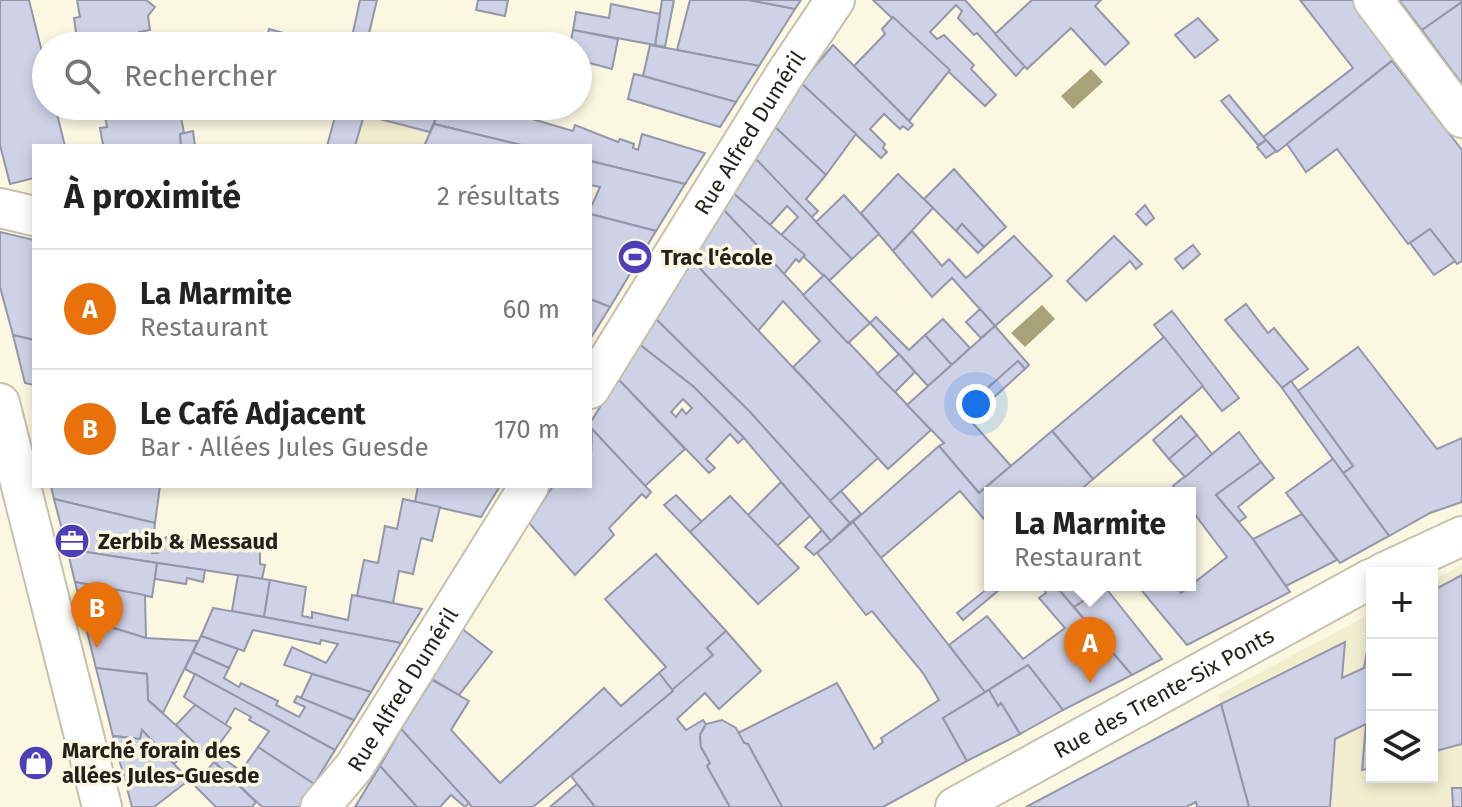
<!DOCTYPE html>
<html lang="fr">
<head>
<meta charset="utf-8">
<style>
	:root { --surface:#fff; --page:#f2f2f2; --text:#222; --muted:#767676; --line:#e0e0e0; --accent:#4f3fb7 }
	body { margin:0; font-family:"Fira Sans",sans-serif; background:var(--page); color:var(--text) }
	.controls { position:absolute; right:24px; bottom:24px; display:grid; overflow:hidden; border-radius:0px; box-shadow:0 4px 12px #0003 }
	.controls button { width:72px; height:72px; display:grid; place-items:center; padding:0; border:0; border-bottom:2px solid var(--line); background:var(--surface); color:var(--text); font:40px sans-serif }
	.you { position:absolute; left:976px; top:404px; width:28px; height:28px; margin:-20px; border:6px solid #fff; border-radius:50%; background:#1a73e8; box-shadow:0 0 0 12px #1a73e833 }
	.badge { display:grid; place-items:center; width:52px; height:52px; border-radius:50%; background:var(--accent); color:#fff; font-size:26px; font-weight:700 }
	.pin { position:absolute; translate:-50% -66px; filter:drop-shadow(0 2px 4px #0008) }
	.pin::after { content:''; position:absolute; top:42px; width:28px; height:24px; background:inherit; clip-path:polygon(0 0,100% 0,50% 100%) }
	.popup { position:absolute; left:984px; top:487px; width:212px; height:104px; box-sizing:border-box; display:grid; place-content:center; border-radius:0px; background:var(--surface); filter:drop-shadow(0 2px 6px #0005); font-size:26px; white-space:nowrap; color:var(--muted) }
	.popup b { font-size:30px; color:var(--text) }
	.popup::after { content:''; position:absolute; left:50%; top:100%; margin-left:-16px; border:16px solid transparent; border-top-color:var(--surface) }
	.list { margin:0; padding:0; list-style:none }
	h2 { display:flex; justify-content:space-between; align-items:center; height:104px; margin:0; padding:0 32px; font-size:34px }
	h2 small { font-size:26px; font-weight:400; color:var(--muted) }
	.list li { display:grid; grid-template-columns:52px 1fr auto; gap:24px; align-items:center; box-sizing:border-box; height:120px; padding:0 32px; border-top:2px solid var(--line) }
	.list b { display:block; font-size:30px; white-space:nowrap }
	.list p { margin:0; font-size:26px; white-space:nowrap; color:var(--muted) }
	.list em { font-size:26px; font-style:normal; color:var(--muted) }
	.icon { flex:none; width:44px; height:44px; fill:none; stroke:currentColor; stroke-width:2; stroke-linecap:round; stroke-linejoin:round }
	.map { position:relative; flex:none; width:1462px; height:807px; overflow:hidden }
	.search { position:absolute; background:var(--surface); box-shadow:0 4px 12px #0003; left:32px; top:32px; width:560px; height:88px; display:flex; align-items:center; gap:20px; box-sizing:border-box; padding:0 28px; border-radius:44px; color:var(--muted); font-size:30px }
	.panel { position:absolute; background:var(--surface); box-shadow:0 4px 12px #0003; left:32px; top:144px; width:560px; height:344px; border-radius:0px }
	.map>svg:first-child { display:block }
	.built { fill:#f1edcf }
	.water { fill:#a8a278 }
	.building { fill:#cfd1e6; stroke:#9596aa; stroke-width:2; fill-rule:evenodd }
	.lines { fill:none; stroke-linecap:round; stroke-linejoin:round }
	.street-casing { stroke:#c4c2ad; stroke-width:42 }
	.street { stroke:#fff; stroke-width:38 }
	.labels { text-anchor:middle; stroke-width:7; stroke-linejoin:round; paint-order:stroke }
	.street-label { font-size:22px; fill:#23221a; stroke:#faf8e1 }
	.poi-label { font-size:22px; font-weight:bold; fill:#23221a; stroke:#faf8e1; text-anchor:start }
</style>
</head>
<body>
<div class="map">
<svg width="1462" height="807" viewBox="0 0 1462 807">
	<rect width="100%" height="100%" fill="#faf8e1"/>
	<g class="built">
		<polygon points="338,106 441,106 424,146 327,146"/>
		<polygon points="1462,565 1462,807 1249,807 1218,695 1372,613 1372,777 1432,777 1432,581"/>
	</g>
	<g class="water">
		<polygon points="1091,69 1103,82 1073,109 1061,96"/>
		<polygon points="1042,305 1055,319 1025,347 1011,333"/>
	</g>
	<g class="building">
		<polygon points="0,0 29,0 46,68 46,106 55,106 65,146 34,146 34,178 10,184 0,145"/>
		<polygon points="77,0 146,0 155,7 148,16 150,30 139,32 141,46 78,46 74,18 80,17"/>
		<polygon points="360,0 377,0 366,46 350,46"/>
		<polygon points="478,0 508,0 505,16 476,10"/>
		<polygon points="662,0 674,0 665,47 655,45"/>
		<polygon points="690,0 749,0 795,9 759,66 677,50"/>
		<polygon points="749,0 801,0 795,9"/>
		<polygon points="873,0 965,0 1025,66 1016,76 977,33 974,35 958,18 962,11 956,5 930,32 937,39 944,35 974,65 971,69 996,95 985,106"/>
		<polygon points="1032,0 1101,0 1095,6 1129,43 1105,65 1071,28 1027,69 995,34"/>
		<polygon points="1300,0 1357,0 1399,55 1277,152 1263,137 1353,68"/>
		<polygon points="1399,0 1462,0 1462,2 1422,30"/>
		<polygon points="1462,2 1462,84 1422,30"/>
		<polygon points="611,4 660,14 655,45 573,30 576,12 609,18"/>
		<polygon points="893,17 950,70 909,121 854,66 885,34 882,29"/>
		<polygon points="1198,18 1218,40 1195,58 1175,35"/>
		<polygon points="269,29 331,46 264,46"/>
		<polygon points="573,30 618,39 612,69 578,60 578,46 570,46"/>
		<polygon points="650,45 677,50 759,66 736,102 643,76"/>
		<polygon points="833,45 913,125 908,130 903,126 900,129 884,114 870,129 885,144 883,148 887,152 881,158 801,83"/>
		<polygon points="1392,61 1462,150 1462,261 1457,264 1430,229 1408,244 1337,149 1306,172 1287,144"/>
		<polygon points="634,74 643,76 736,102 720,127 628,99"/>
		<polygon points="801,83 856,134 826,175 774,126"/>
		<polygon points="1229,95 1266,140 1258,145 1221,101"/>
		<polygon points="103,106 179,106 184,133 180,134 181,146 103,145 100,128 107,127"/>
		<polygon points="338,106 441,106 430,132 364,115 355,146 327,146"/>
		<polygon points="441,106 499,106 498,109 573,131 575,125 618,142 620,139 634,144 633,148 638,150 642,134 705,153 685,184 590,161 590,146 525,146 434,124"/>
		<polygon points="434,124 525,146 424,146"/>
		<polygon points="774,126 826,175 806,199 818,211 811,218 754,157"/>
		<polygon points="193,131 195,146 181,146 180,134"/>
		<polygon points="1266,140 1276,151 1266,158 1257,147"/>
		<polygon points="754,157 852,259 829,281 781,235 798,217 787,206 770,225 733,193"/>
		<polygon points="590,161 685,184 656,231 590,214 590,204 592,205 600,187 590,185"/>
		<polygon points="954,169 1006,227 984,247 962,224 956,231 924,199"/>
		<polygon points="898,174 933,208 893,251 861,213"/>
		<polygon points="733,193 805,255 799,262 796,259 784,274 722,208"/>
		<polygon points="844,195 879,234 852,259 816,222"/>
		<polygon points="1145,205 1154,218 1146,225 1136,214"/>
		<polygon points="722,208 931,430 888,469 793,367 820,341 783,301 758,331 691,259"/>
		<polygon points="590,214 656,231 610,307 590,299"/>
		<polygon points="962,224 984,247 978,253 956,231"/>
		<polygon points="1430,229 1455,261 1434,275 1410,243"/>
		<polygon points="912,231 942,266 949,259 966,278 1014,236 1052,276 995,326 952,278 932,297 893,251"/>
		<polygon points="0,232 34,240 34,340 13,335 0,287"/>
		<polygon points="1114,236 1142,264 1136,269 1130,261 1086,301 1067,281"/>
		<polygon points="1193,245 1200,254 1183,269 1175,259"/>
		<polygon points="691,259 878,458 830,501 750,412 655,318"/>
		<polygon points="824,275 870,323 848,343 803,295"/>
		<polygon points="590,299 610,307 590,339"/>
		<polygon points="1246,304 1268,333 1274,328 1308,369 1282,388 1225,320"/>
		<polygon points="980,309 995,326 981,338 966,322"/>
		<polygon points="1172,311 1239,398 1222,411 1154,325"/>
		<polygon points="876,317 909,350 925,335 952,365 928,386 870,323"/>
		<polygon points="655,318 750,412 850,523 831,541 744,438 694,387 639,344"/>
		<polygon points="943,319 970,348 952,365 925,335"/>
		<polygon points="995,326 1029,365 1025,369 1018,361 962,411 1011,466 979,493 939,446 944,443 907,405"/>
		<polygon points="13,335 34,340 34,385 25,383"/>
		<polygon points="1164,337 1203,386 1093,479 1052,431"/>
		<path d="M639,344l55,43 50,51 -6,5 -8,-9 -24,25 9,9 -6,5 -91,-94zM683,399l9,9 -6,6 -4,-5 -6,8 -5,-5z"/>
		<polygon points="1358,347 1437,449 1462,438 1462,502 1430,513 1389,536 1343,473 1353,466 1298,391"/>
		<polygon points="899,354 915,372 895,392 877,374"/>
		<polygon points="1018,361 1025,369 969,420 962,411"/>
		<polygon points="618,379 685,449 645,486 590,427 590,423"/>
		<polygon points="1291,381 1353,466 1343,473 1282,388"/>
		<polygon points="1181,416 1197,435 1169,459 1153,440"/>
		<polygon points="592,429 651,492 646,498 642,494 609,528 614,535 575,575 529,523 553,486 590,486"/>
		<polygon points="1052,431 1093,479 1077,493 990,493 990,526 960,491 881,558 853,522 939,446 979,493"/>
		<polygon points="1239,432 1261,462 1216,495 1253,539 1290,592 1187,645 1137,585 1175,585 1181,593 1227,557 1190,508 1190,493 1178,493 1173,486"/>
		<polygon points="1197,435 1212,454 1185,477 1169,459"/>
		<polygon points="1333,459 1389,536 1340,563 1286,493"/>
		<polygon points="1261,462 1274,478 1238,507 1246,517 1239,522 1216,495"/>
		<polygon points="781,482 810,516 777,546 748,515"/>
		<polygon points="51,486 160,486 155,523 54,499"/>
		<polygon points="418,486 500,486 481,517 415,502"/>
		<polygon points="841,491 861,514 850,523 830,501"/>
		<polygon points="676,495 702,522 690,532 664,505"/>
		<polygon points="730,496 799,568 758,604 690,532"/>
		<polygon points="54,499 155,523 152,553 158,553 159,545 166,537 260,551 260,564 265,565 262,579 67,549"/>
		<polygon points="403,499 440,507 432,541 421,538 413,574 399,571 393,603 357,596 364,560 378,563 385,526 397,529"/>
		<polygon points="1302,514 1337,560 1286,586 1253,539"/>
		<polygon points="853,522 985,692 943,718 967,761 883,807 782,807 748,744 744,743 738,733 837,683 874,749 883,742 881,738 939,700 923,673 872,611 866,615 817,553"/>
		<polygon points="822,530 831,541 814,555 805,547"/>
		<polygon points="67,549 157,563 152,597 75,582"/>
		<polygon points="656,554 726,631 707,648 713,655 673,691 659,673 666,667 605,599"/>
		<polygon points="157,563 205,570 203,582 187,578 186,584 155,579"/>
		<polygon points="238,575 270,580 264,617 232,611"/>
		<polygon points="1462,575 1462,744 1432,752 1432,591"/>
		<polygon points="270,580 306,587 302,616 312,618 312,612 348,620 352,595 422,609 401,643 264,617"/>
		<polygon points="75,582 145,595 146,638 84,619"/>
		<polygon points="992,585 999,590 963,620 957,613"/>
		<polygon points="1040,585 1055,585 1132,675 1063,710 1028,665 985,692 949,645 987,616 1023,659 1065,628 1039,598 1046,593"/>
		<polygon points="1055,585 1103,585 1105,587 1074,607"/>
		<polygon points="1105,587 1162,659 1132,675 1074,607"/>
		<polygon points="213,608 264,617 401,643 371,692 284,665 292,647 326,663 338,644 321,640 320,644 253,630 244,651 201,636"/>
		<polygon points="84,619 146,638 198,641 163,713 148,700 147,674 96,668"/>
		<polygon points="1372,623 1372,768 1362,770 1366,724 1335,739 1330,807 1249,807 1221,704 1345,642 1342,678 1364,668"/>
		<polygon points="461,628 492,652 459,695 427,676"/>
		<polygon points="726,631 761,671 719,709 705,693 677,719 686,730 703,720 706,724 700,735 701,747 710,763 707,766 730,807 595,807 571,776 713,655 707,648"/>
		<polygon points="201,636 238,649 229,668 193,652"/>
		<polygon points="193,652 229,668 224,678 239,687 241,683 278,701 276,705 299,717 305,707 294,702 297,696 354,720 335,750 185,669"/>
		<polygon points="1028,665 1063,710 1020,734 1001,703 998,706 989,690"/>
		<polygon points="96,668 147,674 148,700 188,736 178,746 185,753 174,764 142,730 140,739 113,736"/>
		<polygon points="659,673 673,691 533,807 472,807 401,729 432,680 469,701 451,730 500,783 604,688 621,706"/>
		<polygon points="195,674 335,750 314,784 258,747 269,731 249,720 251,717 235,708 225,725 184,697"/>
		<polygon points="312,674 371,692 354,720 301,698"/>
		<polygon points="989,690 998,706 1001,703 1020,734 967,761 943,718"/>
		<polygon points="1221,704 1249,807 1197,807 1196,802 1186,807 1026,807"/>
		<polygon points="195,705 231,728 220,743 229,750 224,759 241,771 258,747 314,784 301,807 262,807 176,725"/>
		<polygon points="722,720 736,728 744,743 748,744 782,807 730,807 707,766 710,763 701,747 700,735 706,724"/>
		<polygon points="401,729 469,803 465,807 451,795 440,807 417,807 380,766"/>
		<polygon points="142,730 189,780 154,807 132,807 113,736 140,739"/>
		<polygon points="214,762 256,802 252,807 216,807 194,785"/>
		<polygon points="380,766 417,807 355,807"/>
		<polygon points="577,784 595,807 550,807"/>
		<polygon points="1452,788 1462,788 1462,807 1453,807"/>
	</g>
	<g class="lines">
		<defs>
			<g id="street">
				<polyline points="1373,0 1462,118"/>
				<polyline points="0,208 34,216"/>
				<path id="s1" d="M590,389l194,-313 51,-76"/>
				<polyline points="0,403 102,807"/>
				<polyline points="1382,573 1462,536"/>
				<path id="s2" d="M320,807l34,-40 175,-281"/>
				<path id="s3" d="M955,807l417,-229"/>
			</g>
		</defs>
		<use href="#street" class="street-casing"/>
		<use href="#street" class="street"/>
	</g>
	<defs>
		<symbol id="stadium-disc" viewBox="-11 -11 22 22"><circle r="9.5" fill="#4f3fb7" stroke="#faf8e1"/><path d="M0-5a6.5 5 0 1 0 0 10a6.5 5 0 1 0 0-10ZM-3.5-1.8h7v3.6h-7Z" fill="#fff"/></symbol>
		<symbol id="office-disc" viewBox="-11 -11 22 22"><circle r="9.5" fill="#4f3fb7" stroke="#faf8e1"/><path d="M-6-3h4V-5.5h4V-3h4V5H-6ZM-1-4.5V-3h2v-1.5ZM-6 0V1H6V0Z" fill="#fff"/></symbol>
		<symbol id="shop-disc" viewBox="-11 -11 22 22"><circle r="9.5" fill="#4f3fb7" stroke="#faf8e1"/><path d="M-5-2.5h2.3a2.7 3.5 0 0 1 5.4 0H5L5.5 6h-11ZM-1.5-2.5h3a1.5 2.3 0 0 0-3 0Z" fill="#fff"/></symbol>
	</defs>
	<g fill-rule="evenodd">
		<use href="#stadium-disc" x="615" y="237" width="40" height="40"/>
		<use href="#office-disc" x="52" y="521" width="40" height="40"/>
		<use href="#shop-disc" x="16" y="743" width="40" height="40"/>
	</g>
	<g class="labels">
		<g class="street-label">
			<text dy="8" stroke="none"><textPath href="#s1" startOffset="302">Rue Alfred Duméril</textPath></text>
			<text dy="8" stroke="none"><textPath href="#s2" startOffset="144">Rue Alfred Duméril</textPath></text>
			<text dy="8" stroke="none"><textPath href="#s3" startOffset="238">Rue des Trente-Six Ponts</textPath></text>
		</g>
		<g class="poi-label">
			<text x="661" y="265">Trac l'école</text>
			<text x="98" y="549">Zerbib &amp; Messaud</text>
			<text x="62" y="758">Marché forain des<tspan x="62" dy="25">allées Jules-Guesde</tspan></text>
		</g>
	</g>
</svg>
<div class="controls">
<button>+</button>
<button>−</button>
<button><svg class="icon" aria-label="layers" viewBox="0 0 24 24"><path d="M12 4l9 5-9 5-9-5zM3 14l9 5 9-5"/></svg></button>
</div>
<div class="you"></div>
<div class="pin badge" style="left:1090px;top:683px;background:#e8710a">A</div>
<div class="popup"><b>La Marmite</b>Restaurant</div>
<div class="pin badge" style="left:97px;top:648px;background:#e8710a">B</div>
<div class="search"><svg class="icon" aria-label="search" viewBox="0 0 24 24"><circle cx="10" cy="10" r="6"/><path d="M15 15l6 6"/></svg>Rechercher</div>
<section class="panel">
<h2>À proximité<small>2 résultats</small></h2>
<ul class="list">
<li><span class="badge" style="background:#e8710a">A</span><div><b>La Marmite</b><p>Restaurant</p></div><em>60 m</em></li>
<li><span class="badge" style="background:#e8710a">B</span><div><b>Le Café Adjacent</b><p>Bar · Allées Jules Guesde</p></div><em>170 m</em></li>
</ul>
</section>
</div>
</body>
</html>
